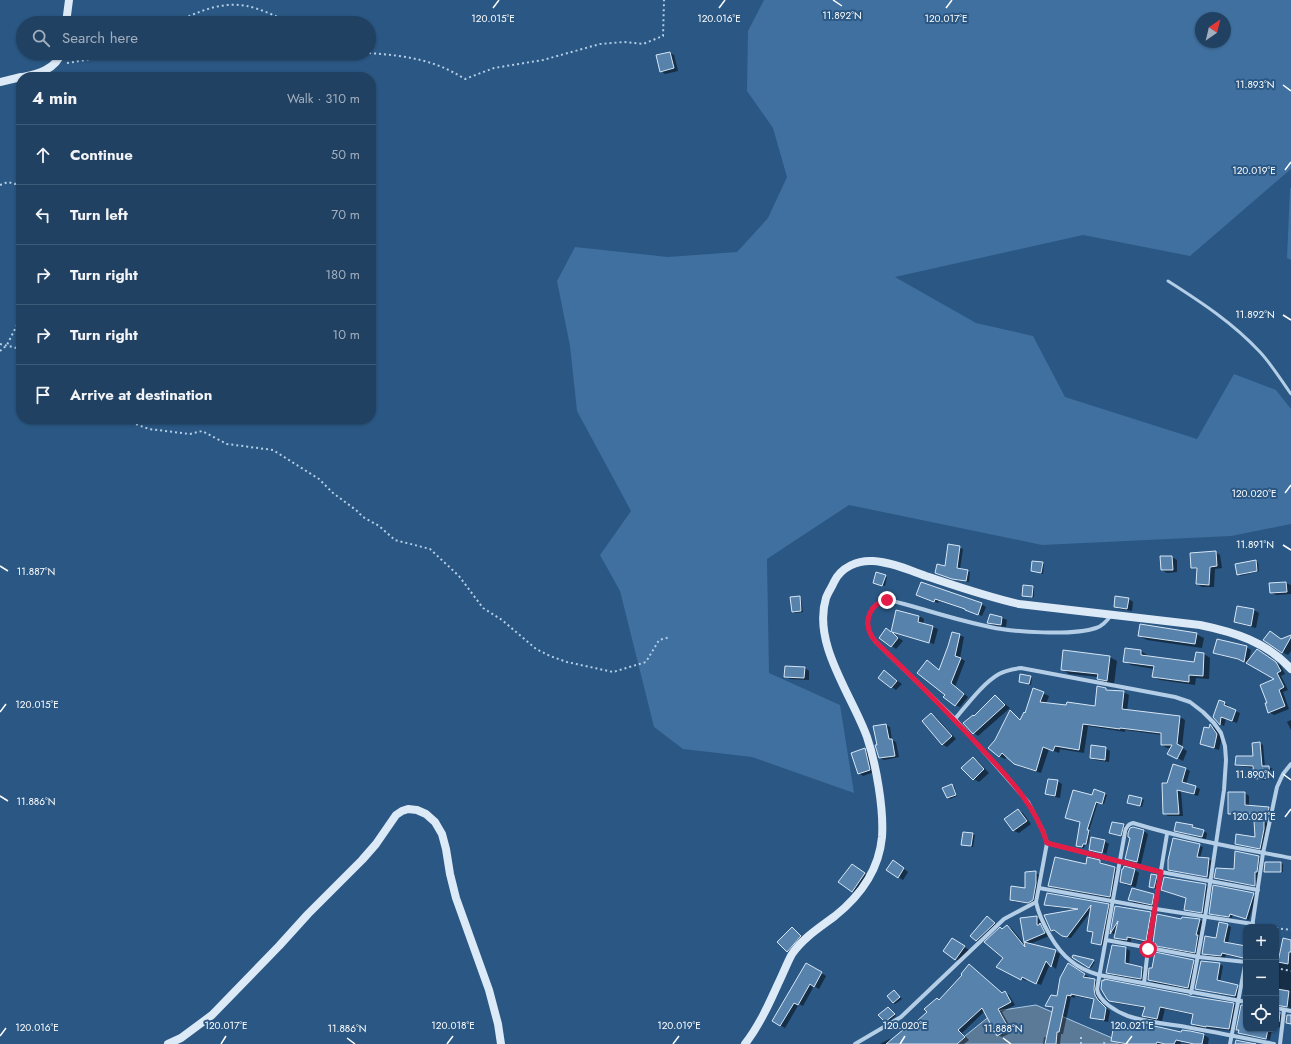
<!DOCTYPE html>
<html lang="en">
<head>
<meta charset="utf-8">
<style>
	:root { --surface:#204162; --page:#284868; --text:#f1f3f6; --muted:#a2afbe; --line:#3d5a77 }
	body { margin:0; font-family:Jost,sans-serif; background:var(--page); color:var(--text) }
	.controls { position:absolute; right:12px; bottom:12px; display:grid; overflow:hidden; border-radius:8px; box-shadow:0 1px 3px #0004 }
	.controls button { width:36px; height:36px; display:grid; place-items:center; padding:0; border:0; border-bottom:1px solid var(--line); background:var(--surface); color:var(--text); font:20px sans-serif }
	.compass { position:absolute; left:1195px; top:12px; width:36px; height:36px; border-radius:50%; background:var(--surface); box-shadow:0 1px 3px #0004; rotate:35deg }
	.stop { position:absolute; width:12px; height:12px; margin:-9px; border:3px solid #e11d48; border-radius:50%; background:#fff }
	.stop.end { background:#e11d48; border-color:#fff; box-shadow:0 1px 4px #0008 }
	.list { margin:0; padding:0; list-style:none }
	h2 { display:flex; justify-content:space-between; align-items:center; height:52px; margin:0; padding:0 16px; font-size:17px }
	h2 small { font-size:13px; font-weight:400; color:var(--muted) }
	.list li { display:grid; grid-template-columns:26px 1fr auto; gap:12px; align-items:center; box-sizing:border-box; height:60px; padding:0 16px; border-top:1px solid var(--line) }
	.list b { display:block; font-size:15px; white-space:nowrap }
	.list em { font-size:13px; font-style:normal; color:var(--muted) }
	.icon { flex:none; width:22px; height:22px; fill:none; stroke:currentColor; stroke-width:2; stroke-linecap:round; stroke-linejoin:round }
	.map { position:relative; flex:none; width:1291px; height:1044px; overflow:hidden }
	.search { position:absolute; background:var(--surface); box-shadow:0 1px 3px #0004; left:16px; top:16px; width:360px; height:44px; display:flex; align-items:center; gap:10px; box-sizing:border-box; padding:0 14px; border-radius:22px; color:var(--muted); font-size:15px }
	.panel { position:absolute; background:var(--surface); box-shadow:0 1px 3px #0004; left:16px; top:72px; width:360px; height:352px; border-radius:16px }
	.map>svg:first-child { display:block }
	.green { fill:#3f709f; fill-rule:evenodd }
	.water { fill:#5b7a98; stroke:#a8c9e6 }
	.shadow { fill:#0007 }
	.building { fill:#5682ac; stroke:#d6e6f5 }
	.lines { fill:none; stroke-linecap:round; stroke-linejoin:round }
	.path { stroke:#b3cee6; stroke-width:2; stroke-dasharray:2 3; stroke-linecap:butt }
	.lane { stroke:#b3cee6; stroke-width:3 }
	.street { stroke:#b3cee6; stroke-width:4 }
	.secondary { stroke:#dce9f6; stroke-width:8 }
	.route { stroke:#e11d48; stroke-width:5 }
	.ticks { fill:none; stroke:#fff; stroke-width:1.5 }
	.ticks-label { font-size:10px; text-anchor:middle; fill:#fff; stroke:#2a5783; stroke-width:4; stroke-linejoin:round; paint-order:stroke }
</style>
</head>
<body>
<div class="map">
<svg width="1291" height="1044" viewBox="0 0 1291 1044">
	<rect width="100%" height="100%" fill="#2a5783"/>
	<g class="green">
		<path d="M764,0h527v169l-101,87 -107,-21 -188,42 81,46 57,13 32,61 132,42 37,-65 42,16 15,19v115l-60,12 -189,9 -193,-40 -82,54 2,114 71,32 14,88 -102,-36 -69,-8 -29,-22 -34,-136 -20,-36 31,-44 -54,-100 -7,-65 -13,-65 18,-34 93,10 69,-5 31,-34 19,-41 -14,-49 -26,-37 1,-60zM1201,18h24v24h-24z"/>
		<polygon points="1290,188 1291,188 1291,260 1287,258"/>
	</g>
	<polygon class="water" points="1036,1005 1126,1044 955,1044 996,1011"/>
	<g class="shadow">
		<polygon points="670,53 674,55 678,71 665,74 661,71"/>
		<polygon points="949,545 963,549 960,569 970,572 969,582 956,580 936,573 945,568"/>
		<polygon points="1215,552 1220,555 1222,568 1215,569 1214,587 1202,587 1197,584 1198,570 1192,568"/>
		<polygon points="1161,557 1172,557 1177,560 1177,572 1167,573 1162,570"/>
		<polygon points="1256,561 1258,563 1259,571 1240,576 1238,574"/>
		<polygon points="1042,563 1044,564 1043,574 1032,571"/>
		<polygon points="885,576 887,577 885,586 876,583"/>
		<polygon points="1286,583 1291,585 1291,594 1276,595 1271,592"/>
		<polygon points="1032,587 1034,588 1034,597 1025,596"/>
		<polygon points="917,595 981,604 986,607 982,616 966,609 939,601 938,603"/>
		<polygon points="799,597 801,599 803,612 795,613 793,612"/>
		<polygon points="1129,599 1133,602 1132,611 1119,609 1115,606"/>
		<polygon points="1238,607 1254,610 1259,613 1256,628 1240,624 1235,622"/>
		<polygon points="897,611 919,616 924,619 923,624 938,629 934,644 893,633 903,641 896,649 880,637 886,629 892,632"/>
		<polygon points="1002,618 1007,620 1006,627 993,625 988,622"/>
		<polygon points="953,633 964,637 960,658 965,661 955,687 968,697 960,707 955,705 946,695 940,671"/>
		<polygon points="1196,634 1204,638 1202,648 1147,640 1139,636"/>
		<polygon points="1291,636 1291,651 1288,655 1282,652 1282,640"/>
		<polygon points="1246,647 1251,650 1249,660 1262,653 1281,666 1285,674 1281,676 1288,690 1283,692 1289,709 1274,715 1269,712 1268,703 1276,679 1244,661 1219,655 1215,652"/>
		<polygon points="1126,649 1141,651 1147,655 1147,656 1195,663 1204,654 1210,658 1209,679 1196,678 1195,685 1160,680 1153,677 1154,669 1131,665 1124,661"/>
		<polygon points="1110,657 1117,661 1114,684 1106,683 1098,678 1099,677 1069,674 1062,669"/>
		<polygon points="805,668 809,671 809,680 790,679 785,676"/>
		<polygon points="884,671 902,684 896,690 879,678"/>
		<polygon points="1030,677 1032,678 1031,685 1020,682"/>
		<polygon points="1106,689 1110,691 1123,692 1129,695 1127,711 1180,717 1185,720 1182,748 1187,751 1183,761 1169,753 1172,748 1167,748 1162,745 1162,735 1125,730 1125,732 1088,726 1084,753 1060,749 1059,753 1049,749 1041,773 1021,767 1007,756 1005,759 999,756 996,741 1010,711 1021,720 1043,693 1049,696 1046,704 1096,708"/>
		<polygon points="995,696 1010,708 978,736 974,733 965,723 975,717"/>
		<polygon points="1224,703 1229,706 1229,708 1240,713 1237,723 1226,719 1224,726 1220,724 1214,717"/>
		<polygon points="931,715 936,717 956,739 947,747 942,744"/>
		<polygon points="1291,720 1291,730 1287,722"/>
		<polygon points="886,725 890,727 892,740 896,742 899,757 884,760 880,758 878,746"/>
		<polygon points="1211,726 1215,728 1222,737 1219,750 1206,746 1201,744"/>
		<polygon points="1259,743 1263,745 1265,767 1269,767 1273,769 1273,779 1259,780 1255,778 1254,768 1240,766 1237,764 1254,757"/>
		<polygon points="1105,748 1110,751 1109,762 1095,760 1091,757"/>
		<polygon points="865,750 869,752 874,772 863,776 859,773"/>
		<polygon points="973,758 978,761 989,773 979,782 974,779 963,768"/>
		<polygon points="1186,769 1190,771 1186,784 1200,789 1198,796 1181,791 1183,816 1168,816 1164,813 1168,784"/>
		<polygon points="1057,781 1062,784 1060,798 1051,796 1047,794"/>
		<polygon points="951,785 954,786 957,796 950,799 948,798"/>
		<polygon points="1245,793 1249,796 1249,806 1269,808 1273,810 1272,816 1265,816 1265,820 1255,819 1251,816 1233,816 1229,813"/>
		<polygon points="1105,794 1107,795 1104,804 1098,802 1089,831 1090,832 1088,844 1085,844 1084,848 1079,847 1077,845 1092,796"/>
		<polygon points="1142,799 1144,800 1142,807 1128,803"/>
		<polygon points="1018,810 1023,813 1031,824 1019,833 1014,831 1006,820"/>
		<polygon points="1263,821 1267,823 1267,831 1263,850 1240,845 1236,843 1256,839"/>
		<polygon points="1112,823 1124,825 1129,828 1126,838 1115,835 1110,833"/>
		<polygon points="1192,826 1207,833 1206,839 1179,832 1175,830"/>
		<polygon points="1144,831 1148,834 1141,864 1126,859 1131,838"/>
		<polygon points="973,834 975,835 973,847 962,844"/>
		<polygon points="1174,839 1203,847 1200,858 1209,859 1212,861 1211,878 1172,871 1169,869"/>
		<polygon points="1104,841 1109,844 1106,855 1107,854 1093,850 1093,852 1090,849"/>
		<polygon points="1259,857 1263,859 1258,887 1219,880 1215,878 1235,870"/>
		<polygon points="1100,861 1104,864 1104,865 1115,868 1119,870 1114,899 1054,888 1049,886 1086,865"/>
		<polygon points="1281,863 1283,864 1283,872 1267,872 1265,871"/>
		<polygon points="898,864 908,872 903,880 898,877"/>
		<polygon points="857,868 869,877 857,894 852,891"/>
		<polygon points="1135,870 1139,873 1136,887 1126,885 1121,882"/>
		<polygon points="1035,872 1039,875 1037,902 1032,904 1015,902 1011,900 1026,889"/>
		<polygon points="1156,876 1158,878 1156,889 1152,887"/>
		<polygon points="1164,878 1206,885 1209,887 1205,914 1188,911 1185,909 1187,898 1162,890"/>
		<polygon points="1253,894 1256,895 1249,920 1233,915 1232,918 1213,915 1210,913"/>
		<polygon points="1153,895 1158,898 1156,907 1134,903 1130,900"/>
		<polygon points="1045,904 1108,905 1111,907 1104,946 1092,942 1094,933 1088,930 1091,911 1071,938 1066,937 1057,931 1055,932 1052,930 1077,910 1048,906"/>
		<polygon points="1116,907 1150,913 1155,915 1150,943 1131,939 1131,942 1120,940 1115,937 1116,936 1112,933"/>
		<polygon points="988,917 999,926 981,943 976,940"/>
		<polygon points="1036,917 1041,920 1041,925 1045,927 1049,936 1030,944 1025,941"/>
		<polygon points="1183,918 1200,920 1204,923 1199,955 1162,948 1157,945 1182,921"/>
		<polygon points="1227,925 1231,927 1228,944 1246,947 1246,959 1226,955 1225,958 1207,956 1203,953 1217,939"/>
		<polygon points="1007,926 1012,929 1026,946 1055,951 1060,954 1056,969 1050,964 1041,985 1027,979 1026,981 1001,969 1005,958 1003,930"/>
		<polygon points="792,928 805,939 792,954 787,951"/>
		<polygon points="1283,939 1291,941 1291,1008 1281,1006 1277,1008 1276,1012 1284,1016 1283,1028 1276,1026 1276,953 1280,954"/>
		<polygon points="957,942 969,950 960,962 944,951"/>
		<polygon points="1113,946 1126,948 1130,951 1129,965 1142,968 1146,970 1145,981 1111,975 1107,972"/>
		<polygon points="1074,956 1093,961 1095,962 1091,968 1073,957"/>
		<polygon points="1193,961 1198,963 1193,990 1154,983 1149,980"/>
		<polygon points="807,964 826,976 819,989 814,986 803,1006 799,1004 785,1028 773,1021"/>
		<polygon points="1220,964 1223,966 1220,982 1240,988 1239,998 1200,990 1196,989"/>
		<polygon points="1069,965 1089,977 1088,979 1099,982 1099,998 1102,1004 1110,1011 1108,1022 1096,1019 1092,1017 1095,1000 1075,996 1075,998 1071,997 1063,1034 1061,1034 1060,1044 1043,1044 1044,1037 1048,1038 1054,1008 1046,1005 1058,998"/>
		<polygon points="973,968 1003,994 1005,993 1009,995 1015,1005 1002,1012 1013,1032 1002,1037 998,1035 985,1011 962,1033 969,1040 964,1044 880,1044 889,1039 892,1041 905,1030 907,1031"/>
		<polygon points="1245,988 1246,988 1246,999 1243,997"/>
		<polygon points="894,991 902,999 895,1004 893,1003"/>
		<polygon points="1190,997 1234,1004 1239,1007 1234,1031 1197,1027 1192,1024 1194,1015 1165,1009 1162,1021 1148,1019 1144,1016 1146,1008 1115,1003 1110,1000"/>
		<polygon points="1246,1006 1246,1029 1272,1029 1270,1040 1243,1035 1239,1033"/>
		<polygon points="888,1008 896,1016 887,1023 880,1015"/>
		<polygon points="1140,1030 1190,1032 1204,1035 1209,1038 1208,1044 1188,1044 1181,1042 1181,1044 1120,1044 1112,1040"/>
	</g>
	<g class="building">
		<polygon points="670,52 674,68 660,72 656,55"/>
		<polygon points="948,544 960,546 957,568 968,570 966,581 952,579 935,573 937,564 945,566"/>
		<polygon points="1216,551 1217,566 1210,567 1209,585 1196,584 1197,568 1191,568 1190,553"/>
		<polygon points="1160,556 1172,556 1173,570 1161,570"/>
		<polygon points="1256,560 1257,571 1237,575 1235,564"/>
		<polygon points="1032,561 1043,562 1041,573 1031,571"/>
		<polygon points="876,572 886,575 882,586 873,583"/>
		<polygon points="921,582 982,603 978,615 965,610 965,609 935,599 934,602 916,595"/>
		<polygon points="1286,582 1287,592 1270,593 1269,583"/>
		<polygon points="1023,585 1033,586 1032,597 1022,596"/>
		<polygon points="800,596 801,611 792,612 790,597"/>
		<polygon points="1115,596 1129,598 1127,609 1114,607"/>
		<polygon points="1237,606 1254,609 1251,626 1234,622"/>
		<polygon points="896,610 919,616 918,622 933,626 929,643 892,632 898,638 891,647 879,638 886,628 891,632"/>
		<polygon points="990,614 1002,617 1001,625 987,623"/>
		<polygon points="1140,624 1197,633 1195,644 1138,636"/>
		<polygon points="1270,631 1281,639 1291,635 1291,637 1282,653 1263,640"/>
		<polygon points="952,632 960,634 955,656 961,658 951,683 964,694 955,706 943,697 945,695 917,673 927,660 939,670 948,646"/>
		<polygon points="1217,639 1247,646 1244,662 1238,659 1213,653"/>
		<polygon points="1125,648 1141,650 1141,655 1194,662 1196,652 1204,653 1203,676 1189,675 1189,682 1152,677 1154,666 1123,662"/>
		<polygon points="1257,649 1276,662 1281,671 1277,673 1284,687 1279,690 1285,706 1268,713 1265,703 1267,703 1260,685 1274,679 1246,663"/>
		<polygon points="1063,650 1110,656 1107,681 1097,679 1098,674 1061,670"/>
		<polygon points="785,666 805,667 804,678 784,677"/>
		<polygon points="884,670 897,681 891,688 878,678"/>
		<polygon points="1020,674 1031,676 1029,684 1019,682"/>
		<polygon points="1097,686 1106,688 1106,690 1124,691 1122,709 1180,716 1177,744 1183,747 1177,759 1167,754 1172,745 1161,745 1161,733 1120,728 1120,729 1083,724 1079,750 1055,746 1053,751 1043,747 1036,771 1014,764 1002,753 999,757 988,748 995,740 1010,710 1020,720 1024,712 1025,713 1033,688 1044,692 1040,702 1066,705 1067,702 1095,706"/>
		<polygon points="995,695 1005,705 973,734 963,723 973,715 974,716"/>
		<polygon points="1219,700 1225,702 1224,705 1236,710 1232,721 1221,717 1220,725 1213,717"/>
		<polygon points="931,713 952,736 942,745 922,721"/>
		<polygon points="886,724 889,739 892,739 895,756 879,758 875,745 877,745 873,726"/>
		<polygon points="1210,724 1217,734 1214,748 1200,744 1204,727 1209,728"/>
		<polygon points="1260,742 1262,766 1269,766 1270,778 1254,779 1253,766 1235,765 1236,756 1253,756 1252,743"/>
		<polygon points="1091,745 1106,747 1105,760 1090,758"/>
		<polygon points="865,748 870,770 858,774 851,753"/>
		<polygon points="973,757 984,769 973,780 961,768"/>
		<polygon points="1173,764 1186,768 1182,782 1196,786 1194,794 1177,790 1179,814 1163,814 1162,783 1167,783"/>
		<polygon points="1048,779 1058,780 1055,796 1045,794"/>
		<polygon points="952,784 956,795 947,798 942,788"/>
		<polygon points="1094,789 1105,793 1102,804 1096,802 1087,830 1089,830 1086,844 1083,844 1082,847 1076,846 1080,822 1065,818 1073,790 1092,795"/>
		<polygon points="1228,792 1245,792 1245,805 1269,807 1268,814 1261,814 1261,818 1250,817 1251,814 1228,814"/>
		<polygon points="1129,795 1142,798 1140,806 1127,803"/>
		<polygon points="1018,809 1027,821 1013,831 1004,819"/>
		<polygon points="1264,820 1264,829 1260,849 1235,844 1236,834 1255,837 1254,821"/>
		<polygon points="1112,822 1124,824 1121,836 1109,833"/>
		<polygon points="1176,822 1193,825 1192,827 1204,830 1202,837 1174,831"/>
		<polygon points="1133,827 1144,830 1137,862 1125,859 1130,838 1128,837 1128,833 1130,828"/>
		<polygon points="963,832 973,833 971,846 961,845"/>
		<polygon points="1091,837 1105,840 1102,853 1089,850"/>
		<polygon points="1173,838 1200,844 1197,857 1209,858 1207,877 1168,870 1168,860"/>
		<polygon points="1235,851 1259,856 1257,872 1255,872 1255,886 1214,878 1216,868 1234,869"/>
		<polygon points="1055,857 1086,864 1087,857 1100,860 1100,863 1115,867 1110,897 1048,886"/>
		<polygon points="893,860 904,868 898,878 886,870"/>
		<polygon points="1265,862 1281,862 1281,872 1264,872"/>
		<polygon points="852,864 865,873 852,892 838,882"/>
		<polygon points="1124,866 1135,869 1131,885 1120,882 1122,869 1123,869"/>
		<polygon points="1036,871 1036,883 1033,900 1028,903 1010,900 1011,886 1025,888 1025,872"/>
		<polygon points="1151,874 1157,875 1154,888 1149,887"/>
		<polygon points="1164,877 1206,884 1202,913 1184,910 1186,898 1161,890"/>
		<polygon points="1213,885 1254,893 1246,919 1230,914 1229,917 1209,914"/>
		<polygon points="1132,888 1154,894 1152,905 1128,900"/>
		<polygon points="1047,893 1109,904 1101,945 1091,943 1093,932 1087,931 1091,905 1067,937 1062,936 1054,930 1051,931 1044,915 1078,909 1044,905"/>
		<polygon points="1115,906 1151,912 1146,941 1127,937 1127,940 1114,938 1118,921 1110,934"/>
		<polygon points="1157,914 1181,919 1182,917 1200,919 1196,935 1198,935 1195,953 1156,946 1156,944 1153,943"/>
		<polygon points="987,916 995,923 976,941 970,936"/>
		<polygon points="1037,916 1037,925 1039,925 1040,923 1045,933 1024,942 1020,918"/>
		<polygon points="1219,922 1228,924 1224,942 1246,946 1243,958 1222,953 1221,956 1202,954 1205,936 1216,938"/>
		<polygon points="1007,925 1025,947 1024,942 1056,950 1051,967 1046,961 1036,984 1022,977 1021,980 996,967 1003,958 984,942 1000,927 1002,929"/>
		<polygon points="792,927 801,936 787,952 777,942"/>
		<polygon points="952,938 965,946 955,960 943,951"/>
		<polygon points="1283,938 1291,940 1291,952 1289,952 1288,964 1278,962"/>
		<polygon points="1112,945 1126,947 1125,963 1142,967 1141,979 1106,973"/>
		<polygon points="1155,952 1194,960 1188,988 1148,980 1149,968 1152,968"/>
		<polygon points="1073,955 1094,960 1089,968 1073,958 1072,957"/>
		<polygon points="1201,961 1220,963 1217,980 1238,985 1235,996 1195,989"/>
		<polygon points="806,963 822,972 814,987 810,984 798,1005 794,1003 780,1026 772,1021"/>
		<polygon points="1068,963 1085,974 1083,977 1095,979 1094,989 1095,995 1098,1000 1106,1008 1104,1020 1090,1018 1094,999 1071,994 1071,996 1067,995 1059,1032 1057,1032 1056,1044 1045,1044 1053,1007 1045,1006 1051,995 1057,996 1060,978"/>
		<polygon points="969,964 1002,993 1005,991 1011,1002 998,1009 1009,1029 997,1036 982,1008 958,1030 965,1037 957,1044 886,1044 904,1029 906,1031 927,1012 924,1009 937,998 939,1000 962,975 961,974"/>
		<polygon points="1104,979 1188,995 1190,996 1234,1003 1229,1029 1206,1026 1206,1027 1191,1024 1193,1014 1160,1007 1157,1019 1142,1016 1145,1007 1109,1001 1107,999 1101,989 1102,980 1104,981"/>
		<polygon points="1277,989 1289,991 1287,1007 1276,1005"/>
		<polygon points="894,990 900,997 893,1003 887,996"/>
		<polygon points="1241,1005 1246,1005 1246,1029 1268,1029 1266,1039 1238,1033 1239,1030 1236,1030"/>
		<polygon points="888,1007 895,1014 885,1022 878,1015"/>
		<polygon points="1276,1012 1280,1012 1279,1022 1276,1021"/>
		<polygon points="1287,1015 1291,1015 1291,1024 1286,1023"/>
		<polygon points="1141,1023 1181,1032 1182,1030 1190,1031 1204,1034 1202,1044 1194,1044 1176,1040 1174,1044 1165,1044 1157,1042 1156,1044 1128,1044 1111,1041 1114,1024 1139,1029"/>
		<polygon points="1236,1040 1240,1041 1256,1044 1235,1044"/>
	</g>
	<g class="lines">
		<g class="path">
			<path d="M175,23c22,-11 46,-22 72,-17 14,3 31,11 44,17"/>
			<path d="M369,53c37,3 64,6 96,26l29,-11 49,-8 57,-16 24,-2 19,2 20,-8 1,-36"/>
			<polyline points="67,63 86,60 115,53"/>
			<polyline points="0,185 8,182 15,184 21,181"/>
			<polyline points="0,344 21,349"/>
			<polyline points="0,351 7,345 21,317"/>
			<polyline points="122,419 149,429 190,434 202,431 227,444 273,450 319,479 333,493 356,510 363,517 379,526 395,540 430,549 459,576 483,608 502,620 536,649 550,656 567,662 613,672 646,662 659,640 670,637"/>
			<polyline points="1260,925 1270,927"/>
			<polyline points="1276,928 1291,930"/>
			<polyline points="1276,968 1291,971"/>
			<polyline points="1081,1044 1081,1037"/>
			<polyline points="1104,1044 1105,1039"/>
		</g>
		<path class="lane" d="M1168,281c33,21 65,42 92,71 12,13 21,28 31,42"/>
		<g class="street">
			<path d="M1111,615c-4,6 -8,11 -15,13 -23,8 -83,4 -106,-1 -23,-5 -45,-11 -68,-18 -11,-3 -23,-7 -35,-9 -16,3 -24,20 -16,35 2,4 5,7 8,10l76,74 73,83 15,29 4,12 -11,59c4,19 20,48 35,59 8,7 18,11 28,14l147,27"/>
			<path d="M955,719c12,-14 28,-36 44,-45 7,-4 14,-5 22,-6l154,29 15,5 13,10 11,11 7,10 4,13 1,14 -2,30 -19,127 -14,76"/>
			<polyline points="1047,843 1161,872 1258,890"/>
			<polyline points="1039,888 1156,909 1253,924"/>
			<polyline points="1252,927 1263,853 1277,787 1283,774 1291,764"/>
			<polyline points="1106,940 1199,957 1246,962"/>
			<polyline points="1144,983 1148,949 1167,834"/>
			<polyline points="1276,1008 1291,1011"/>
			<polyline points="855,1044 901,1017 1004,919 1036,902"/>
			<polyline points="1230,1044 1246,960"/>
			<path d="M1274,1044c-30,-6 -59,-12 -88,-17 -19,-3 -40,-5 -58,-11 -11,-4 -30,-15 -31,-27l28,-157c1,-5 3,-8 8,-9 52,16 105,25 158,35"/>
			<polyline points="1280,1044 1284,1010"/>
		</g>
		<g class="secondary">
			<polyline points="66,23 69,0"/>
			<path d="M23,77c15,-3 33,-8 38,-24"/>
			<polyline points="0,82 21,77"/>
			<polyline points="168,1044 181,1038 212,1015 279,946 308,914 362,860 376,844 396,815 402,811 408,809 417,810 426,814 435,822 442,834 446,849 450,874 456,898 489,990 498,1024 501,1044"/>
			<path d="M745,1044c14,-18 24,-40 33,-60 5,-10 9,-21 14,-30 11,-16 27,-26 43,-38 25,-20 44,-47 47,-79 2,-28 -6,-73 -15,-100 -15,-42 -55,-93 -41,-139 2,-6 6,-11 8,-16 7,-15 24,-22 39,-21 19,1 38,10 56,16 30,10 59,20 90,27l181,21c34,7 67,17 91,44"/>
		</g>
	</g>
	<g class="lines">
		<path class="route" d="M887,600c-16,3 -24,20 -16,35 2,4 5,7 8,10 35,33 68,67 101,102 27,29 55,57 67,96l114,29 -13,77"/>
	</g>
	<path class="ticks" d="M833,0l9,6M493,8l6,-8M719,8l6,-8M946,8l6,-8M1283,85l8,6M1285,170l6,-8M1283,315l8,5M1285,493l6,-8M1283,545l8,5M0,566l8,5M0,712l6,-8M1283,774l8,6M0,796l8,5M1285,817l6,-8M0,1036l6,-8M347,1038l8,6M1003,1038l8,6M221,1044l5,-8M447,1044l6,-8M673,1044l6,-8M900,1044l5,-8M1126,1044l6,-8"/>
	<g class="ticks-label">
		<text x="842" y="19">11.892°N</text>
		<text x="493" y="22">120.015°E</text>
		<text x="719" y="22">120.016°E</text>
		<text x="946" y="22">120.017°E</text>
		<text x="1255" y="88">11.893°N</text>
		<text x="1254" y="174">120.019°E</text>
		<text x="1255" y="318">11.892°N</text>
		<text x="1254" y="497">120.020°E</text>
		<text x="1255" y="548">11.891°N</text>
		<text x="36" y="575">11.887°N</text>
		<text x="37" y="708">120.015°E</text>
		<text x="1255" y="778">11.890°N</text>
		<text x="36" y="805">11.886°N</text>
		<text x="1254" y="820">120.021°E</text>
		<text x="226" y="1029">120.017°E</text>
		<text x="453" y="1029">120.018°E</text>
		<text x="679" y="1029">120.019°E</text>
		<text x="905" y="1029">120.020°E</text>
		<text x="1132" y="1029">120.021°E</text>
		<text x="37" y="1031">120.016°E</text>
		<text x="347" y="1032">11.886°N</text>
		<text x="1003" y="1032">11.888°N</text>
	</g>
</svg>
<div class="controls">
<button>+</button>
<button>−</button>
<button><svg class="icon" aria-label="locate" viewBox="0 0 24 24"><circle cx="12" cy="12" r="6"/><path d="M12 2v4M12 18v4M2 12h4M18 12h4"/></svg></button>
</div>
<svg class="compass" viewBox="-18 -18 36 36"><path d="M0-13l5 13h-10z" fill="#e53935"/><path d="M0 13l5-13h-10z" fill="#a2afbe"/></svg>
<div class="stop" style="left:1148px;top:949px"></div>
<div class="stop end" style="left:887px;top:600px"></div>
<div class="search"><svg class="icon" aria-label="search" viewBox="0 0 24 24"><circle cx="10" cy="10" r="6"/><path d="M15 15l6 6"/></svg>Search here</div>
<section class="panel">
<h2>4 min<small>Walk · 310 m</small></h2>
<ul class="list">
<li><svg class="icon" aria-label="ahead" viewBox="0 0 24 24"><path d="M12 20V5M6 11l6-6 6 6"/></svg><div><b>Continue</b></div><em>50 m</em></li>
<li><svg class="icon" aria-label="left" viewBox="0 0 24 24"><path d="M17 20v-9H6M10 6l-5 5 5 5"/></svg><div><b>Turn left</b></div><em>70 m</em></li>
<li><svg class="icon" aria-label="right" viewBox="0 0 24 24"><path d="M7 20v-9h11M14 6l5 5-5 5"/></svg><div><b>Turn right</b></div><em>180 m</em></li>
<li><svg class="icon" aria-label="right" viewBox="0 0 24 24"><path d="M7 20v-9h11M14 6l5 5-5 5"/></svg><div><b>Turn right</b></div><em>10 m</em></li>
<li><svg class="icon" aria-label="arrive" viewBox="0 0 24 24"><path d="M6 21V4h12l-3 4 3 4H6"/></svg><div><b>Arrive at destination</b></div></li>
</ul>
</section>
</div>
</body>
</html>
